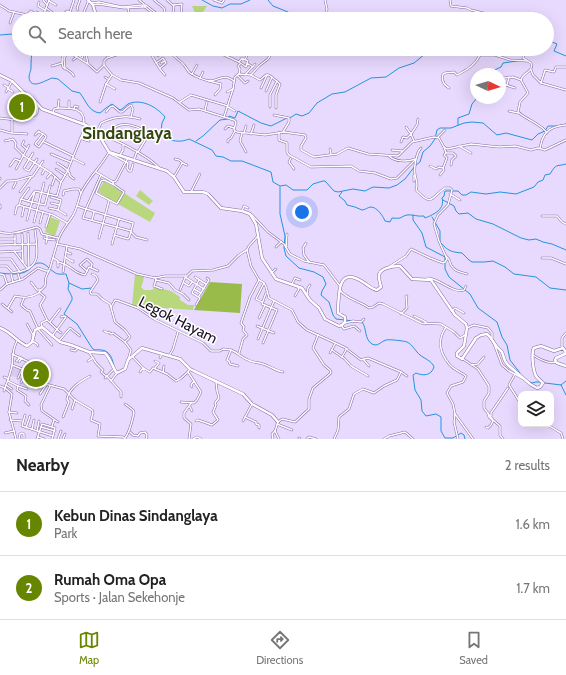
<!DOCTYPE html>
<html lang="en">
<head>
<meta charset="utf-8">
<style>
	:root { --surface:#fff; --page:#f6f6f6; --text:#222; --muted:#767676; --line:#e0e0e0; --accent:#678600 }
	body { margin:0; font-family:Cabin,sans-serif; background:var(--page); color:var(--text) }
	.controls { position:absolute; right:12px; bottom:12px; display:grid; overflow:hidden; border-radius:8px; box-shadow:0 4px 16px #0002 }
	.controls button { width:36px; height:36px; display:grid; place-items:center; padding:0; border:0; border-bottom:1px solid var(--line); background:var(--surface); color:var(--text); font:20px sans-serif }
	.compass { position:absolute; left:470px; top:68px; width:36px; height:36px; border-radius:50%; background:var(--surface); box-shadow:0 4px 16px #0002; rotate:94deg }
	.you { position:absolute; left:302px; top:212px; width:14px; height:14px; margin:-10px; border:3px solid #fff; border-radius:50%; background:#1a73e8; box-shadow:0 0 0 6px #1a73e833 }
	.badge { display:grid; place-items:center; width:26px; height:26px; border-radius:50%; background:var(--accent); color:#fff; font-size:13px; font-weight:700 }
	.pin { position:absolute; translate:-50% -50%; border:2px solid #fff; box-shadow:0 1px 4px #0006 }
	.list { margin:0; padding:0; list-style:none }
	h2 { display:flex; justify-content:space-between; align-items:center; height:52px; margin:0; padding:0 16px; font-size:17px }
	h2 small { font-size:13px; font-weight:400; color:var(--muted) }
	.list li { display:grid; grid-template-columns:26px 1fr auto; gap:12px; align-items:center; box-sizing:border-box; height:64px; padding:0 16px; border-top:1px solid var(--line) }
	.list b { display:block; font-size:15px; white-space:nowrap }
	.list p { margin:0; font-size:13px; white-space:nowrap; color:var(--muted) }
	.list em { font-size:13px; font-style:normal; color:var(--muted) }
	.icon { flex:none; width:22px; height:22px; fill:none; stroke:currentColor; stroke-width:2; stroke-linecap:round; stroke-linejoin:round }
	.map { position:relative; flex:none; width:566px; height:439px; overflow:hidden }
	.search { position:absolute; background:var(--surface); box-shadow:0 4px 16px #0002; left:12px; right:12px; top:12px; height:44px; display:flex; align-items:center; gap:10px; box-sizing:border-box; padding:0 14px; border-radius:22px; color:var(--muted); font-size:15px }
	.sheet { height:180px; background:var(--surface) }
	nav { display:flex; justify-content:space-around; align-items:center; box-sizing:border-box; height:56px; border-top:1px solid var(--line); background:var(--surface); font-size:11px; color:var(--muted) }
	nav a { display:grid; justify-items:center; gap:2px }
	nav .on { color:var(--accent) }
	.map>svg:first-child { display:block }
	.built { fill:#dac9f1 }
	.green { fill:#b9d87d }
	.forest { fill:#98bb49 }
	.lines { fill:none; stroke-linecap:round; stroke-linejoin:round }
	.stream { stroke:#2494df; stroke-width:1 }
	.minor-casing { stroke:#846ba2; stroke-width:2.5 }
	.tertiary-casing { stroke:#846ba2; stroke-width:3.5 }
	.minor { stroke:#fff; stroke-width:1.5 }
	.tertiary { stroke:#fff; stroke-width:2.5 }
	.labels { text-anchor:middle; stroke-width:3; stroke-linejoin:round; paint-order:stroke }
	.street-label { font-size:15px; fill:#190f25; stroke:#fff }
	.quarter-label { font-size:17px; font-weight:bold; fill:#36460f; stroke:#fff }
</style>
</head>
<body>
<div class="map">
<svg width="566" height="439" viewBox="0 0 566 439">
	<rect width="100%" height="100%" fill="#e8d9fe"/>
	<polygon class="built" points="12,366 20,368 17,377 10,376"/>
	<g class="green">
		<polygon points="192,6 207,6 198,19"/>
		<polygon points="104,181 123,192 116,203 98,192"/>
		<polygon points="140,190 153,201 149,205 136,196"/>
		<polygon points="124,193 155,213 150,222 118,204"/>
		<polygon points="50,217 60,221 55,236 45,232"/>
		<polygon points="135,274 144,277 143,282 141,287 144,290 152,290 155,287 171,291 180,297 180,300 188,305 194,305 193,310 132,306"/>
		<polygon points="32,364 35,364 44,371 38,381 28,372"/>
	</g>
	<polygon class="forest" points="210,282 242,284 240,313 194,310"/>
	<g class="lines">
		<g class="stream">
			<polyline points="202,0 213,6 222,8 230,4 241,4 250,0"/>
			<polyline points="268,0 273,6 288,12"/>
			<polyline points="0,35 12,34 19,38"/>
			<polyline points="547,40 557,44 554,51 566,56"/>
			<path d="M33,49c-2,7 -2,12 -2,19 0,3 -2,6 -2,9 1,14 17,3 23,1l6,1 14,12 8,2c6,8 9,19 20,20l6,-5 6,-4 8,6c3,-1 5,-4 8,-6 13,-6 29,3 37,13l-3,6 -1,8c5,11 19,12 28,8l23,11 4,6 7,1 8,4h11l29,11 2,10 7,4 6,-1 7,5h14l6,-6 10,-3h2l9,10 4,1 15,-3 12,2 8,-4 16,1 8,-3 8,-6 10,-13 5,-4 3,-10 7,-6 5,-7 2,-9 3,-2h11l13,-5 8,-1 11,1 14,12 9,-2 26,7 6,-6 7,-3 3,-5h10"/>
			<polyline points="486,74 501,67 503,63 517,61"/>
			<polyline points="290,118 296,114 302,116 309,113 317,103 332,94 345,92 371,78 386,77 399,68 414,63 431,49"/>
			<polyline points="458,125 458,118 469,114 472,104 477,98"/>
			<polyline points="561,125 566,124"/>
			<polyline points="196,141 203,136 220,120 228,119 229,116 235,118 238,111 261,123 271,126 287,118"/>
			<path d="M280,187v27l5,22 -1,12 2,8 13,12 15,4 9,5 3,7 -4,7 -1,4 8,7 4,13 3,4 26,3c5,6 2,17 10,22 6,3 8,-2 14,-4 2,-1 19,1 21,2 5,2 9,10 13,13 5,4 12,6 14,12 -3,9 -11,9 -18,6l-3,2 2,15 6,10 1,11 4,5 10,-2 5,3v14l4,7h8l8,-5 3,2 1,4"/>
			<path d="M342,192l-3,4 6,5 2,4 8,2 7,3c3,0 6,-3 9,-3 6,0 12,9 14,14l5,1 2,-4c12,1 7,-1 15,-3 4,-1 11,2 17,1l1,2c10,-4 20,-9 17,-20l2,-2 1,-5h13l4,4h4l5,-3 15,2 14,-2 16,2 18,-7 4,-5 5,-2 2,-5 5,-1c7,-11 5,-7 16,-10"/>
			<polyline points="443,200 454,206 456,211 459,214 468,213 476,219 493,224 521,238 529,240 536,239 543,242 552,244 566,250"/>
			<polyline points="413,215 413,220 422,233 426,247 445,257 445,269 449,277 470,294 478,308 497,322 502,337 507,345 510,360 520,373"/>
			<path d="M432,217l8,14v11c8,9 11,10 22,11l7,7 3,2h12l9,-1 12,6 9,7 22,3 14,11 16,2"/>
			<path d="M0,273c8,1 18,2 25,-1 5,-2 8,-8 13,-9 7,-1 11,6 16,9 3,3 8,2 12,2l3,9 -1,6 4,8v3l-8,14 13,10 15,24c3,3 4,1 9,2 9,0 12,10 13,17"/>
			<polyline points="69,283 82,289 92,288"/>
			<polyline points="530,382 532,383 536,382 540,382"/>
			<polyline points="545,383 561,385 566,381"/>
			<polyline points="561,385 566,395"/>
		</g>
		<defs>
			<g id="minor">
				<polyline points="43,0 47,5"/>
				<polyline points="139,0 144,4"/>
				<polyline points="154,0 164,8 165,13 162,18"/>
				<polyline points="167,0 174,6 172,19"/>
				<polyline points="214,0 222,3 224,0"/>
				<polyline points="450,0 451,6 467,8 471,10 487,14 489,17 496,19"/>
				<polyline points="49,1 56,5"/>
				<polyline points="39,2 38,6 45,10"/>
				<polyline points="92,3 99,2 122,7 142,5"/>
				<polyline points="0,5 9,11 27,15 31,11 34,13 35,19"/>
				<polyline points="93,5 98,4 124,8 142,7"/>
				<polyline points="145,5 143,5 142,7 145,7 145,5 147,6 163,19"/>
				<polyline points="173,5 182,4 181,15"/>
				<polyline points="145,7 160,19"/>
				<polyline points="46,8 53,13 53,15"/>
				<polyline points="128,8 129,15 132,19"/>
				<polyline points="78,10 77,8 80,0"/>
				<polyline points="37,12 42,16"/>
				<polyline points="65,13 67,11 70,12 74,0"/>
				<polyline points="82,17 89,0"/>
				<polyline points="131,17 139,17"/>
				<polyline points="40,19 44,14 49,0"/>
				<polyline points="70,19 71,19"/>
				<polyline points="88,19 96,14"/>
				<polyline points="119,19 120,16"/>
				<polyline points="137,19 140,17 146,19"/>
				<polyline points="325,19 327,9 325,0"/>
				<polyline points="10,23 14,12"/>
				<polyline points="57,49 64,50"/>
				<polyline points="64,49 88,64 97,72 104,65"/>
				<polyline points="80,49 78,55 82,58 86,49"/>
				<polyline points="101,49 100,51 103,53"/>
				<polyline points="106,49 104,54 108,56 112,49"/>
				<polyline points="124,49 119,54 107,58 104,61 104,65 112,75 121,80 139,83 173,98 189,110 199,109 234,120 236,122 234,130 237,132 265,135 284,132 305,135 306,138 301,146 301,150 314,157 337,154 348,148 368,154 398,156 412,142 434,137 439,138 444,147 447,149 471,144 499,147 515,146 531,150 538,148 545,150 566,140"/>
				<polyline points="128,49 132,52"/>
				<polyline points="148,49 160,69 165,75"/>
				<polyline points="155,49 158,56"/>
				<path d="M160,49l1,2 9,1c6,7 9,7 14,13 2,2 3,5 5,7 3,3 17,9 21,9 10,-1 13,-8 24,0"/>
				<polyline points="208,49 210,50"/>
				<polyline points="262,49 271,54"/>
				<path d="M525,49l-2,9 8,5c3,10 -8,8 -10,17l7,13 -8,9 -2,10c6,6 26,14 29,21"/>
				<polyline points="67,52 64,59 65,68 72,73 74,76"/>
				<polyline points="70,53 72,49"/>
				<polyline points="86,54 88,64"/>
				<polyline points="224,55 239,62 246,67 247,63 253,67"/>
				<polyline points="73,60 77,57"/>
				<polyline points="245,60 250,49"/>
				<polyline points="239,62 242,58 248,61 247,63"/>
				<polyline points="156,63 163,58 166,63 160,68"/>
				<polyline points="161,63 165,61"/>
				<polyline points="52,66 62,63"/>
				<path d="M65,69l-2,-2c-2,-6 -1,-11 3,-16"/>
				<polyline points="531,70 533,75 541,83 545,70 554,72 556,67 566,67"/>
				<polyline points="192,74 197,65"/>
				<polyline points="239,74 240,69 238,66 240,64"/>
				<polyline points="112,75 106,84 115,89"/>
				<polyline points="237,75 245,83 248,81"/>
				<polyline points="245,75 255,64"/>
				<polyline points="251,75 260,80 266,75 269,75 280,84 276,95 276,108"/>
				<polyline points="105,77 108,79"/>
				<polyline points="200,78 203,72"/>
				<polyline points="209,81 221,84 220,89 215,95"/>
				<polyline points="541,83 566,90"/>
				<polyline points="4,85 9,88"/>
				<polyline points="507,85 509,77"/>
				<polyline points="261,88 267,75"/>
				<path d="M449,88c-5,-3 -8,-7 -6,-14l2,-1 9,-1 3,3c10,-5 18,-10 23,-20h15l15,5 17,1"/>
				<polyline points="515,88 503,84 504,78 513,77 521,80"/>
				<polyline points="8,89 13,92"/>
				<polyline points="266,91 272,77"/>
				<polyline points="6,92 12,81"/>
				<polyline points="227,92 233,89"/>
				<polyline points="100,102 106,84"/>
				<polyline points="180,102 191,95 228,106"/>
				<polyline points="228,107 235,111"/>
				<polyline points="270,107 270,95 277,81"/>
				<path d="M58,108c13,0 27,-1 26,16"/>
				<polyline points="58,108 59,100"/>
				<polyline points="69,108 69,101"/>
				<polyline points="74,109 75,106 78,107"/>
				<polyline points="205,110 207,102"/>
				<polyline points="509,111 518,113"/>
				<polyline points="106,112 110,107 113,106 120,112 122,112 128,107 131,105 133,109 131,117"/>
				<polyline points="53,113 54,109 58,108"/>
				<polyline points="274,115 289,118 289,122 283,132"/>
				<polyline points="224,117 233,89 235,77 239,74 251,75 259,66 268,59 274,49"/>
				<polyline points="0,118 16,120 35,115 37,113 38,106"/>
				<polyline points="12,120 12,133 27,134"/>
				<polyline points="406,127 411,134"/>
				<polyline points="225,129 228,126 234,128"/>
				<polyline points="0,130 11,133"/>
				<polyline points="279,132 279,140 287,143 287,152 289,155 311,167 351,166 359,171 375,173 391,179 397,178 415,160"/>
				<polyline points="242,133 240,141 246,152"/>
				<polyline points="244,133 246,126"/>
				<path d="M96,134l5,-11c12,-6 26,-8 39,-4"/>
				<polyline points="251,134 254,125"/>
				<polyline points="411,134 417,125 418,119"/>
				<path d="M35,135l4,-4v1c2,1 6,2 7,5l-7,10 -4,-3 8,-10"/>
				<path d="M98,135c14,1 53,23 61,33"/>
				<polyline points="88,137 92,130"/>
				<polyline points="438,137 445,130"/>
				<polyline points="80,138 89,141"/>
				<path d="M109,138c6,-24 33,-11 46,0"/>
				<polyline points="5,141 13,139 16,143 15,147 24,156 51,173 61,182"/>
				<polyline points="24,141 22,145 27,149"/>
				<polyline points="44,142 73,156"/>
				<polyline points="228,142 228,140 231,138 235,131"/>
				<polyline points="401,142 403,137 407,138 411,134 414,141"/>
				<polyline points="459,146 471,153"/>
				<path d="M540,148c1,-3 1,-7 3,-10 4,-10 14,-12 23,-13"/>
				<polyline points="330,149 331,154"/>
				<polyline points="392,150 402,151"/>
				<path d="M109,152c-8,15 -21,26 -28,41 -3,8 -4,17 -9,24 -6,9 -13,16 -15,27l23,5 57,25 18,4 1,2 13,3 6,7 8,4 6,6"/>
				<polyline points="138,152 149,134"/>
				<polyline points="109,153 128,163 127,168 129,171 131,171 133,164"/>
				<polyline points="446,153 453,153 456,156 452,160 451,165"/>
				<polyline points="51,154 70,162"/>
				<polyline points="120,155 123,150 123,145"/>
				<path d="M389,156c6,6 19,6 26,3"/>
				<polyline points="72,158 84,164"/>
				<polyline points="291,158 289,162 294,169"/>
				<polyline points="175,159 179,160 183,163"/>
				<polyline points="134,160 137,151"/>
				<path d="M57,163c5,3 13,7 13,13l4,3"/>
				<polyline points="10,166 15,159 20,161"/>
				<polyline points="430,166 436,169 439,167 443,168 447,158 444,155 446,153 444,147"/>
				<polyline points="24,168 33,153"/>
				<polyline points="16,169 29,145"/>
				<polyline points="25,169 29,171 37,159"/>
				<polyline points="56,169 65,175"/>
				<polyline points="96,172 101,175"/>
				<polyline points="42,174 45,169"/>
				<polyline points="440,175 444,170 443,168"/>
				<polyline points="174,177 182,163 187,165"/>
				<polyline points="47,178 51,173"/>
				<polyline points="0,179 0,178"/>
				<polyline points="414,181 414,175"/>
				<polyline points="113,182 114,185 124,192 117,204 96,193 101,181 104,180 114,185"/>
				<polyline points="52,185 55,177"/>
				<path d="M0,188l7,-7c12,1 15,-3 26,-5l10,-15"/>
				<polyline points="13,188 16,182"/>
				<polyline points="20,192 31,177"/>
				<polyline points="191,192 200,174"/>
				<polyline points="450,194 460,200"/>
				<polyline points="63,195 64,191 73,189 79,189 81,194"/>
				<polyline points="51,197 61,200 58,210 66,215"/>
				<polyline points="21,199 29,188"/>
				<polyline points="28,201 34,192"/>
				<polyline points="32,202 45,205 50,186"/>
				<polyline points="51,203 60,205"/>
				<polyline points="0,205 0,208"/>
				<polyline points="19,206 21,199 31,202"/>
				<polyline points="77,206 86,209 101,175 113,182 116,181 128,158"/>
				<polyline points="49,208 58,210"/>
				<polyline points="242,211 244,206 248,208"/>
				<polyline points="15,214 17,206 19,205 53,215 67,223"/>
				<polyline points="252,215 268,232 284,244 290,254 304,261 324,265 340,286"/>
				<polyline points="22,216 24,207"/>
				<polyline points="542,216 557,216 562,222 566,224"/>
				<polyline points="27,220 35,191 57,196 61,182 67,172 86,125"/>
				<polyline points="92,220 94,212"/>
				<polyline points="34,222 44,183"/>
				<polyline points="40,223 43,212"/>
				<polyline points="46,227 50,214"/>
				<path d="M0,232c12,4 25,-2 37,-5l3,2 2,5 16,4"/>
				<polyline points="131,232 136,237 147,240"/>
				<polyline points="28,233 29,268"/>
				<polyline points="22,234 23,262"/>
				<polyline points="114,235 128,239 129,238 133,224 133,223 86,209 83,218 131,231"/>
				<polyline points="47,236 47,239 55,240"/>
				<polyline points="257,237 249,246 247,250 251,266 259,280 264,283 266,287 269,298 292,310 298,322 307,330 344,347 361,360 368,358 401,372 397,380 384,386 374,393 363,389 354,394 349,409 339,417 338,430 334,439"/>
				<polyline points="44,238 47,239 46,243"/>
				<polyline points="99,238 109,201"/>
				<polyline points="0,239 15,239"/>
				<polyline points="306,243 303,248 304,255 309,262"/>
				<polyline points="57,244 50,268 46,277 45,286 39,292 45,297 40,305 47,320 61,333"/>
				<polyline points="112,244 119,219"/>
				<polyline points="0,245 36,244"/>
				<polyline points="15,245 15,235"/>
				<polyline points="276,247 281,242"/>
				<polyline points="286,247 287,234"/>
				<polyline points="14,251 28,269"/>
				<polyline points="0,252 22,251"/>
				<polyline points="66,252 71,254"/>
				<path d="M446,256c4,3 3,5 5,9 3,6 9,7 16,9"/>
				<polyline points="65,257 73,262 73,261"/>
				<polyline points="53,258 58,261 58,267"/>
				<polyline points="542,258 551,258 566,264"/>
				<polyline points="0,259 11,259 20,272"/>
				<path d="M58,262c14,3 15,11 27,13l2,-4"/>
				<path d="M0,266h7l5,6c9,1 21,-3 24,-13 2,-6 0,-22 -1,-29"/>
				<path d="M389,267l17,-11 5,-7 19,9 13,5 2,-1 2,-3 -8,-18 -5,-17 4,-9 10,-10 4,-15 -2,-2h-5c-14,9 -12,20 -29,2 3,-8 -1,-10 -1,-16 -1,-7 1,-21 6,-26"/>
				<polyline points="91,268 92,264 87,259 80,265 87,271 89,267 98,271"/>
				<polyline points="63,272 67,246"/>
				<polyline points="271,273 276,269"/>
				<polyline points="0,274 4,275 7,284"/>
				<polyline points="11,274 13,282"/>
				<polyline points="18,274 20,280"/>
				<polyline points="92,274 96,276 98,280 90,292 91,294 97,294 102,299 110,304 115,322 125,330 130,337 125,342 131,350 128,360"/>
				<polyline points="185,277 204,289"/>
				<polyline points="195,277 206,284"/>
				<polyline points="155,278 165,276 187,276 192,271 213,270 228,266 239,255 247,250"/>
				<path d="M427,279l2,-1c12,2 23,15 35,12l2,-4"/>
				<polyline points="156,280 154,286 162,289"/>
				<polyline points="31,282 37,290 41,290"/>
				<polyline points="184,283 189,286 192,282"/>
				<polyline points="292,284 295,278 300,280"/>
				<polyline points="194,289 201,293"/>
				<polyline points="0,290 7,284 23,279 38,268 46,271 49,271"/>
				<polyline points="180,290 185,278"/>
				<path d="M340,290c6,9 20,11 29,18l4,-1 6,-4 4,1 38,19 20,1 13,8 6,6 5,-3"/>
				<polyline points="307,294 308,288 310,285"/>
				<polyline points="199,296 209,280 207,278"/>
				<polyline points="295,296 299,289 298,288"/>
				<polyline points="24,298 21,305 27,310 30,311 38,329 52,345"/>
				<polyline points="262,302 256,299 264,283"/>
				<polyline points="2,304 12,312"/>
				<polyline points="196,305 200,298 192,293 199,280"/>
				<path d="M111,307l4,-7 4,1 19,7 16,11 49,24 8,8h9l3,-2c13,0 15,7 25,11 5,3 10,2 15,4 7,2 13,7 20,8"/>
				<path d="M8,308l7,-12c9,2 15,2 24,-3"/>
				<polyline points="452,311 455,308 464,313"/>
				<polyline points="401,314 407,308 406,296 407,296"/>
				<polyline points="414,316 426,322 425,324"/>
				<polyline points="259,318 265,305"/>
				<polyline points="50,322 60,309"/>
				<polyline points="345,323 353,321 361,322 364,319"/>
				<polyline points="27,324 33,335"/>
				<polyline points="341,325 344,329 354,326 360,331"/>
				<polyline points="257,326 274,333"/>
				<polyline points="42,327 41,323 47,320"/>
				<path d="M446,327c-8,12 -7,22 0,33 2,1 2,4 4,5 4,5 11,7 16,11l-3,6 -12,4 -4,7 6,11 2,10 -1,8 4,17"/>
				<polyline points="467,328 474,325 488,328 492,333 492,339"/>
				<polyline points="104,331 108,333 109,332 111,334 113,333 125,342"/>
				<polyline points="52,336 66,317 64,316 61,317"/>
				<polyline points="258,339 274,301"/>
				<polyline points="32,341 37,344 38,346"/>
				<polyline points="59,341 70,328 80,336"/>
				<polyline points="493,341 502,365 509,371 522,378"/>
				<polyline points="263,343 277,310 262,304 266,293"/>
				<polyline points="562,348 562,338 566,333"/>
				<polyline points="71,350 75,351 78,348"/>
				<polyline points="231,350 227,360 229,361 230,364 238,366"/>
				<polyline points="332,350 345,359 351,366 368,376"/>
				<polyline points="89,352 96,363 103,370 101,372 106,376"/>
				<polyline points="239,353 243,339 247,335 243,330 244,327 241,323 250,297 259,280"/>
				<polyline points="330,353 335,344"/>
				<polyline points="12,354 33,364 36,363"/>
				<path d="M533,355c6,4 16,9 23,7"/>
				<polyline points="169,356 173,349 178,332"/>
				<polyline points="133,357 143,368"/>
				<polyline points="342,357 347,348"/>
				<polyline points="160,358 162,354"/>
				<polyline points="363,359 369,366"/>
				<polyline points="463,359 478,369 489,386 489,393 484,401 484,408 493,420 500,426 500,435 503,439"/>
				<polyline points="16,361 17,361 20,357"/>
				<polyline points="88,361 93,358"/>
				<polyline points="155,361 159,363 155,368"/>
				<polyline points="19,362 22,358"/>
				<polyline points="12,365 22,369 38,382 64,389 75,400 92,410 93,413 91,420 100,424 98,436 123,437 125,439"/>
				<polyline points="472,365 478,364 484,357"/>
				<polyline points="140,372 143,368 150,372 153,368 167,374 176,381 180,379 188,372"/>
				<polyline points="163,372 164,366"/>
				<polyline points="401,372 407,376"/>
				<polyline points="515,374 509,385 521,404"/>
				<polyline points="107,376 121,392 121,397"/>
				<polyline points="4,377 9,379"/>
				<polyline points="18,378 22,369"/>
				<polyline points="105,378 114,369"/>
				<polyline points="8,381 18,386 17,390 26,396 25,401 29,405"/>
				<polyline points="37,381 34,386 39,388"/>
				<polyline points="111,381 117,373"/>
				<polyline points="21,383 26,372"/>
				<polyline points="6,385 12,389"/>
				<polyline points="0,386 5,388 12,394 9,412 16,439"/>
				<polyline points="18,386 27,389"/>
				<polyline points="50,386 41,405 42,411 58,422"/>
				<polyline points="192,387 191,385 194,381"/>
				<path d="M4,391c3,-9 6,-16 8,-25 1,-9 0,-16 5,-25"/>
				<polyline points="40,394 46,385"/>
				<polyline points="181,402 194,403 197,400 201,392 188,372 190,369"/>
				<polyline points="190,407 192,411"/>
				<polyline points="72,409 75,400"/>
				<polyline points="9,412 17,413"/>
				<polyline points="455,414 473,439"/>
				<polyline points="25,415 22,426 53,436"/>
				<polyline points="491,416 491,413 508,388"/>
				<path d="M63,417l6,-15 -2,-3c2,-11 14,-18 23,-23"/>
				<polyline points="245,417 256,422 256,424 259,425 259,428"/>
				<polyline points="10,420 22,421"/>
				<polyline points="196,421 198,420 212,425 218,420 213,412 216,405 215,403 219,398 217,391 216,382"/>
				<polyline points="243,421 252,404"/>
				<polyline points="277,424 292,430"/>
				<polyline points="546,424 561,433 563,439"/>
				<polyline points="52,426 54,420"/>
				<polyline points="41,427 42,424 55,428 52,439"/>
				<polyline points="486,427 488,428 491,425 493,421 489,417 488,413"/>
				<polyline points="26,428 30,416"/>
				<polyline points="32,429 34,420"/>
				<polyline points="37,431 39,421"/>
				<polyline points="130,432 133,435 138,436 140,433 145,432 147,435 146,439"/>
				<polyline points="5,433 14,431"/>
				<polyline points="38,437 44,439"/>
				<path d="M125,438c5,-6 7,-17 9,-25l-1,-3 -8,-6"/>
				<polyline points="299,438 300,439"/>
				<polyline points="19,439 20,434 22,433 24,434 24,439"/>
				<polyline points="37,439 41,427 55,431"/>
				<polyline points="58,439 61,431"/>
				<polyline points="63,439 65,434"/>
				<polyline points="189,439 191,424 184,418 184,413 192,402"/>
				<polyline points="193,439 197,437 201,439"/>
				<polyline points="273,439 272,434 275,431"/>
				<polyline points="279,439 275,431 278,422 282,419 295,422 309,409 309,399 313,388 331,373 330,370 324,365 313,348 318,335"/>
				<polyline points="307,439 309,437 316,439"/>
				<polyline points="384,439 389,436 405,432 413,439"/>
			</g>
			<g id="tertiary">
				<polyline points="88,0 93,5 97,19"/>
				<path d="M0,75l12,6 11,11 9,6 10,11 44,16 14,12 9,15 58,19 7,6 10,15h19l5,2 13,14 21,3 8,3 6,10 6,34 14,21 26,9 8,12 9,8 6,11 14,7 3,-1 3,-3v-5l-7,-4v-4c1,-17 0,-43 25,-27 5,3 8,7 14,8l4,-3c-1,-4 -2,-7 -2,-10 -1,-9 14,-11 21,-11l12,13 19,1 24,35 11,9 1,4 -3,18 -7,7v3l5,3 14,-21 5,-3 6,-1 3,3 7,10 5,5 3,9 3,4 22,19 7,4 3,-1 3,-4c-3,-3 -5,-4 -7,-7 -3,-6 -5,-23 -2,-28l7,-2 13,5 9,-3 3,4 -1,2 -9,4 -1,2 2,3 9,3"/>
				<path d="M0,328c10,3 17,14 27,18l5,-4 3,-12 7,-3 18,15 11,3 18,7 16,1c6,6 8,16 12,20l8,-4 3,-9 14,-12 38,11 10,10 4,2 49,23 9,10 20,11 6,7"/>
			</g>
		</defs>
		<use href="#minor" class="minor-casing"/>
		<use href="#tertiary" class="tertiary-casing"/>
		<use href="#minor" class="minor"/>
		<use href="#tertiary" class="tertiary"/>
	</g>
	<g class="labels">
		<g class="street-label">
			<text transform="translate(178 320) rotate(27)" y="5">Legok Hayam</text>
		</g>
		<g class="quarter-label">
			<text x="127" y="139">Sindanglaya</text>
		</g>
	</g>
</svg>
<div class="controls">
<button><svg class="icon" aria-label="layers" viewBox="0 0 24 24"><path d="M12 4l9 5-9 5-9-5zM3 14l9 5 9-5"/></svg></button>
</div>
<svg class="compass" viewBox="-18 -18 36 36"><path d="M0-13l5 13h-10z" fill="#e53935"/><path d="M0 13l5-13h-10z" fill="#767676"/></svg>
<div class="you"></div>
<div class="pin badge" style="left:22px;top:107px">1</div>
<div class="pin badge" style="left:36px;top:374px">2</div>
<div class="search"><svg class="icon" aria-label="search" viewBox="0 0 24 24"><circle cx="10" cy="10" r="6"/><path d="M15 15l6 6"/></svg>Search here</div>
</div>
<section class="sheet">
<h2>Nearby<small>2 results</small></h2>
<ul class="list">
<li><span class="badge">1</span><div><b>Kebun Dinas Sindanglaya</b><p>Park</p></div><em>1.6 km</em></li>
<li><span class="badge">2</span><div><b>Rumah Oma Opa</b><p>Sports · Jalan Sekehonje</p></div><em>1.7 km</em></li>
</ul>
</section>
<nav>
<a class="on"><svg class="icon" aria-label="map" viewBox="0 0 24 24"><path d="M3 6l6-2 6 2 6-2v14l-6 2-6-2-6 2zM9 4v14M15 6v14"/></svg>Map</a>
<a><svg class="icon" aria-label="directions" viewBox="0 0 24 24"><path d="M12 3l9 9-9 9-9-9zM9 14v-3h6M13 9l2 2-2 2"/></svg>Directions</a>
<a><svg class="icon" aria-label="saved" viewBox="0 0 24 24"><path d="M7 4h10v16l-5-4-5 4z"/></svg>Saved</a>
</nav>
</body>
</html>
